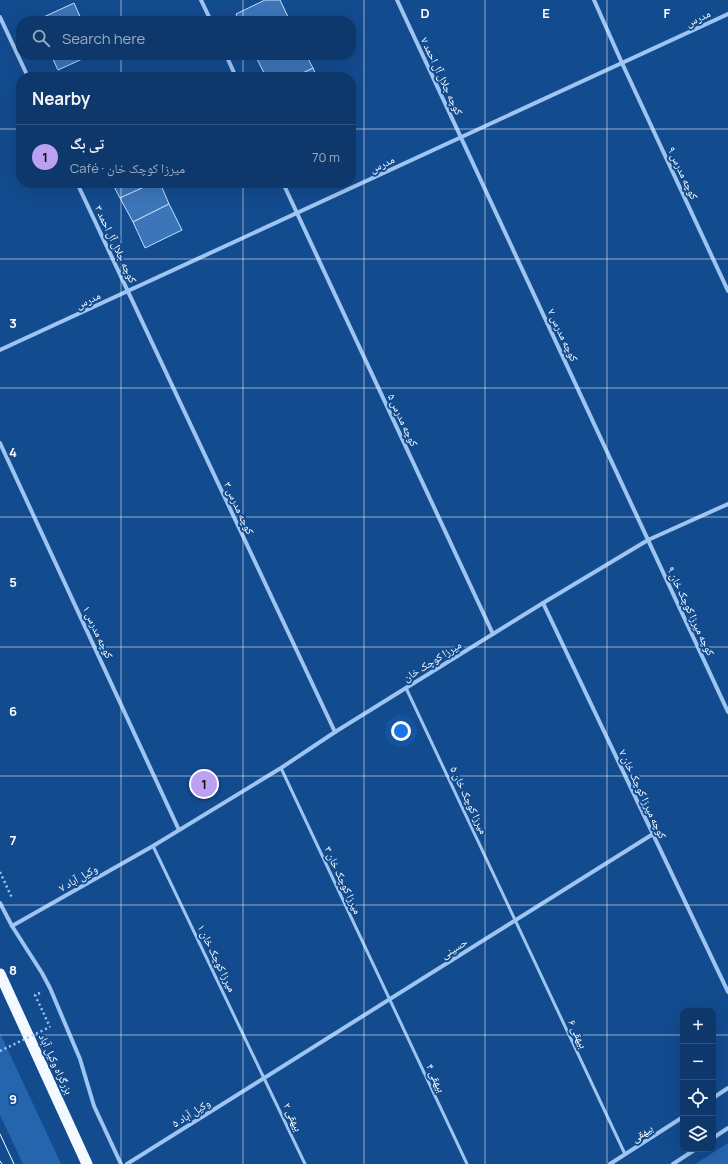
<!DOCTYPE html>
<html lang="en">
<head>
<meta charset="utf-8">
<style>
	:root { --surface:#0e386b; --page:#173f71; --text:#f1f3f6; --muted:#9bacc1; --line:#2e527e; --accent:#bca0f2 }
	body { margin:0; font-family:Manrope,"Noto Naskh Arabic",sans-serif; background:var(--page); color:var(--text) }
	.controls { position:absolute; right:12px; bottom:12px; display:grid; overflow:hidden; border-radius:8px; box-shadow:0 4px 16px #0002 }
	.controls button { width:36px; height:36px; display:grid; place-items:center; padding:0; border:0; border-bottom:1px solid var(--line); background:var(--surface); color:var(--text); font:20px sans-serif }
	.you { position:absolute; left:401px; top:731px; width:14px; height:14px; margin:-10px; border:3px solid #fff; border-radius:50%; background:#1a73e8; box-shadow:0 0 0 6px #1a73e833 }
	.badge { display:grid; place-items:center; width:26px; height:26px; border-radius:50%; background:var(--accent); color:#111; font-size:13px; font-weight:700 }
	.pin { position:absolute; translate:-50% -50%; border:2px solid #fff; box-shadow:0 1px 4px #0006 }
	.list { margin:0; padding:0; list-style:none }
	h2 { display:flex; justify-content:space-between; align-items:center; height:52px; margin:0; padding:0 16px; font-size:17px }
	h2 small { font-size:13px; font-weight:400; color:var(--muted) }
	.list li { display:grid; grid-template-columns:26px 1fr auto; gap:12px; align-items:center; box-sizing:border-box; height:64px; padding:0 16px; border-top:1px solid var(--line) }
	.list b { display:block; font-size:15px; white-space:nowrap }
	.list p { margin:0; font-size:13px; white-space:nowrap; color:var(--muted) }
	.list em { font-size:13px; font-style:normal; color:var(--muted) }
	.icon { flex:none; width:22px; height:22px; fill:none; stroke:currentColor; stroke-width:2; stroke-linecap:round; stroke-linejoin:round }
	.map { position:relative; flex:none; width:728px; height:1164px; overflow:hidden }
	.search { position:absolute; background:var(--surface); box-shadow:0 4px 16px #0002; left:16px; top:16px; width:340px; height:44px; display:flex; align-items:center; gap:10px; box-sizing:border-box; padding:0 14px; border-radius:16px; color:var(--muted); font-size:15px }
	.panel { position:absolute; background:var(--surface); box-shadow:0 4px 16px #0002; left:16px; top:72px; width:340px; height:116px; border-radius:16px }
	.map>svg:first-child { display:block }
	.green { fill:#2565ae }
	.building { fill:#3c75b8; stroke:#c5dffc }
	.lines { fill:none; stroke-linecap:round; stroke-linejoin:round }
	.path { stroke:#9ec5f1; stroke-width:2.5; stroke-dasharray:2 3; stroke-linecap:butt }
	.service { stroke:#9ec5f1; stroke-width:3 }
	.minor { stroke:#9ec5f1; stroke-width:4 }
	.trunk { stroke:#f4f8ff; stroke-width:11 }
	.tram { stroke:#fff; stroke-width:1 }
	.path-bridge { stroke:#9ec5f1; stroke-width:2.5; stroke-dasharray:2 3; stroke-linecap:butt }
	.grid { fill:none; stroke:#fff; stroke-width:1; stroke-opacity:0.55 }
	.labels { text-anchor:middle; stroke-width:4; stroke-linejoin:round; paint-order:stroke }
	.street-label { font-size:11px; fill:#fff; stroke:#134b8f }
	.grid-label { font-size:13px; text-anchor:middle; font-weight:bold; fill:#fff; stroke:#134b8f; stroke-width:4; stroke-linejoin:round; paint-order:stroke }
</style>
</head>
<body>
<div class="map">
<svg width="728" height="1164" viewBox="0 0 728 1164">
	<rect width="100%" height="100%" fill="#134b8f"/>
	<g class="green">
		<polygon points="0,1033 61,1164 23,1164 0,1115"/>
		<polygon points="728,1143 728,1164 695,1164"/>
	</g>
	<g class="building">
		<polygon points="265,0 280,0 290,21 239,21 236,14"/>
		<polygon points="74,3 82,21 35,21"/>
		<polygon points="51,55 91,55 58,70"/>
		<polygon points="255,55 306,55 313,68 295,77 266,77"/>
		<polygon points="313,68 317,77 295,77"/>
		<polygon points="112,183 153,183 120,198"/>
		<polygon points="153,183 160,183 169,204 133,222 120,198"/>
		<polygon points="169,204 182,230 145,248 133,222"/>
	</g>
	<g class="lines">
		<g class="path">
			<polyline points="0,872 12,898"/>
			<polyline points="40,993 35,995 50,1027"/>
		</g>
		<g class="service">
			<polyline points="406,688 625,1154"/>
			<polyline points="281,768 467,1164"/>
			<polyline points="153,846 305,1164"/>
		</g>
		<g class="minor">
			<polyline points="201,0 211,21"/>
			<polyline points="397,0 728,712"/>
			<polyline points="594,0 622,63 728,291"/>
			<polyline points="0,17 28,77"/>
			<polyline points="226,55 236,77"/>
			<polyline points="77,183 335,732"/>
			<polyline points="283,183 493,634"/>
			<polyline points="0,350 728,14"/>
			<polyline points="0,443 179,830"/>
			<polyline points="543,603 728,992"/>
			<polyline points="0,903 12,926 42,973 50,988 80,1059 94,1106 121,1164"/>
			<polyline points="12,926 153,846 281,768 335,732 543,603 648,540 728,504"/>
			<polyline points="713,1098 728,1088"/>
			<polyline points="713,1138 728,1128"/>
			<polyline points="127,1164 653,834"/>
			<polyline points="610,1164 683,1117"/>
			<polyline points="673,1164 696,1149"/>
		</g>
		<polyline class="trunk" points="0,974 87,1164"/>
		<g class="tram">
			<polyline points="0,1134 14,1164"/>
			<polyline points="0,1161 2,1164"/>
		</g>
		<polyline class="path-bridge" points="0,1051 50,1027"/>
	</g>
	<path class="grid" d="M121,0v21M243,0v21M364,0v1164M485,0v1164M607,0v1164M121,55v22M243,55v22M0,129h21M351,129h377M121,183v981M243,183v981M0,259h728M0,388h728M0,517h728M0,647h728M0,776h728M0,905h728M0,1035h683M713,1035h15"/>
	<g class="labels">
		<g class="street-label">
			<text transform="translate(698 18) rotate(-25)" y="4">مدرس</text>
			<text transform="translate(442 76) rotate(65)" y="4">کوچه جلال آل احمد ۷</text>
			<text transform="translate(382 164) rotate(-25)" y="4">مدرس</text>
			<text transform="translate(683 173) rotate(65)" y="4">کوچه مدرس ۹</text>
			<text transform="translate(116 244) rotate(65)" y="4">کوچه جلال آل احمد ۳</text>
			<text transform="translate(88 300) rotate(-25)" y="4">مدرس</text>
			<text transform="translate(563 335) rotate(65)" y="4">کوچه مدرس ۷</text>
			<text transform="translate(403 420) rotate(65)" y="4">کوچه مدرس ۵</text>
			<text transform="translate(239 508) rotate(65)" y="4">کوچه مدرس ۳</text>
			<text transform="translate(691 611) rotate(65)" y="4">کوچه میرزا کوچک خان ۹</text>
			<text transform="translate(98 632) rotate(65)" y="4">کوچه مدرس ۱</text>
			<text transform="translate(432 661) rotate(-32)" y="4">میرزا کوچک خان</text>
			<text transform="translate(643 794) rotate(65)" y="4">کوچه میرزا کوچک خان ۷</text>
			<text transform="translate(469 800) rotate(65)" y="4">میرزا کوچک خان ۵</text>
			<text transform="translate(78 878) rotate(-30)" y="4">۷ وکیل آباد</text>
			<text transform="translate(343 880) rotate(65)" y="4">میرزا کوچک خان ۳</text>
			<text transform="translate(454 948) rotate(-32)" y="4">حسینی</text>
			<text transform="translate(217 958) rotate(64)" y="4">میرزا کوچک خان ۱</text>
			<text transform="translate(578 1034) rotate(65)" y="4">بیهقی ۶</text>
			<text transform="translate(56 1064) rotate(65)" y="4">بزرگراه وکیل آباد</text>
			<text transform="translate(436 1078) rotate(65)" y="4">بیهقی ۴</text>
			<text transform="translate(191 1113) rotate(-32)" y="4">وکیل آباد ۵</text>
			<text transform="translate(293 1117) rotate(65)" y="4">بیهقی ۲</text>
			<text transform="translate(642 1133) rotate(-33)" y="4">بیهقی</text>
		</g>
	</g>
	<g class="grid-label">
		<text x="425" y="18">D</text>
		<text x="546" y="18">E</text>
		<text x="667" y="18">F</text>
		<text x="13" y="328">3</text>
		<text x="13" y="457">4</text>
		<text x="13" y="587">5</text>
		<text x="13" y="716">6</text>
		<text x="13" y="845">7</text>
		<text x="13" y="975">8</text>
		<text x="13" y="1104">9</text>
	</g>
</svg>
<div class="controls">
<button>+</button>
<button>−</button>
<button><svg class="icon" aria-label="locate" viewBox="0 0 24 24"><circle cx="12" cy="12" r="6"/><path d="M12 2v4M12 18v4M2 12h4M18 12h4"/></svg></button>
<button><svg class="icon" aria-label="layers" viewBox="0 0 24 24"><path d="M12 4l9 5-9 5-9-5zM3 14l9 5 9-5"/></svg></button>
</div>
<div class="you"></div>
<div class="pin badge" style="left:204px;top:784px">1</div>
<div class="search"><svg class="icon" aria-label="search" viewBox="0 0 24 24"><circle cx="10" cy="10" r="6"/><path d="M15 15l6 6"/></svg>Search here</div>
<section class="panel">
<h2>Nearby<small></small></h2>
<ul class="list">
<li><span class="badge">1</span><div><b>تی بگ</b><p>Café · میرزا کوچک خان</p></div><em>70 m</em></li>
</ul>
</section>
</div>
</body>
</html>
